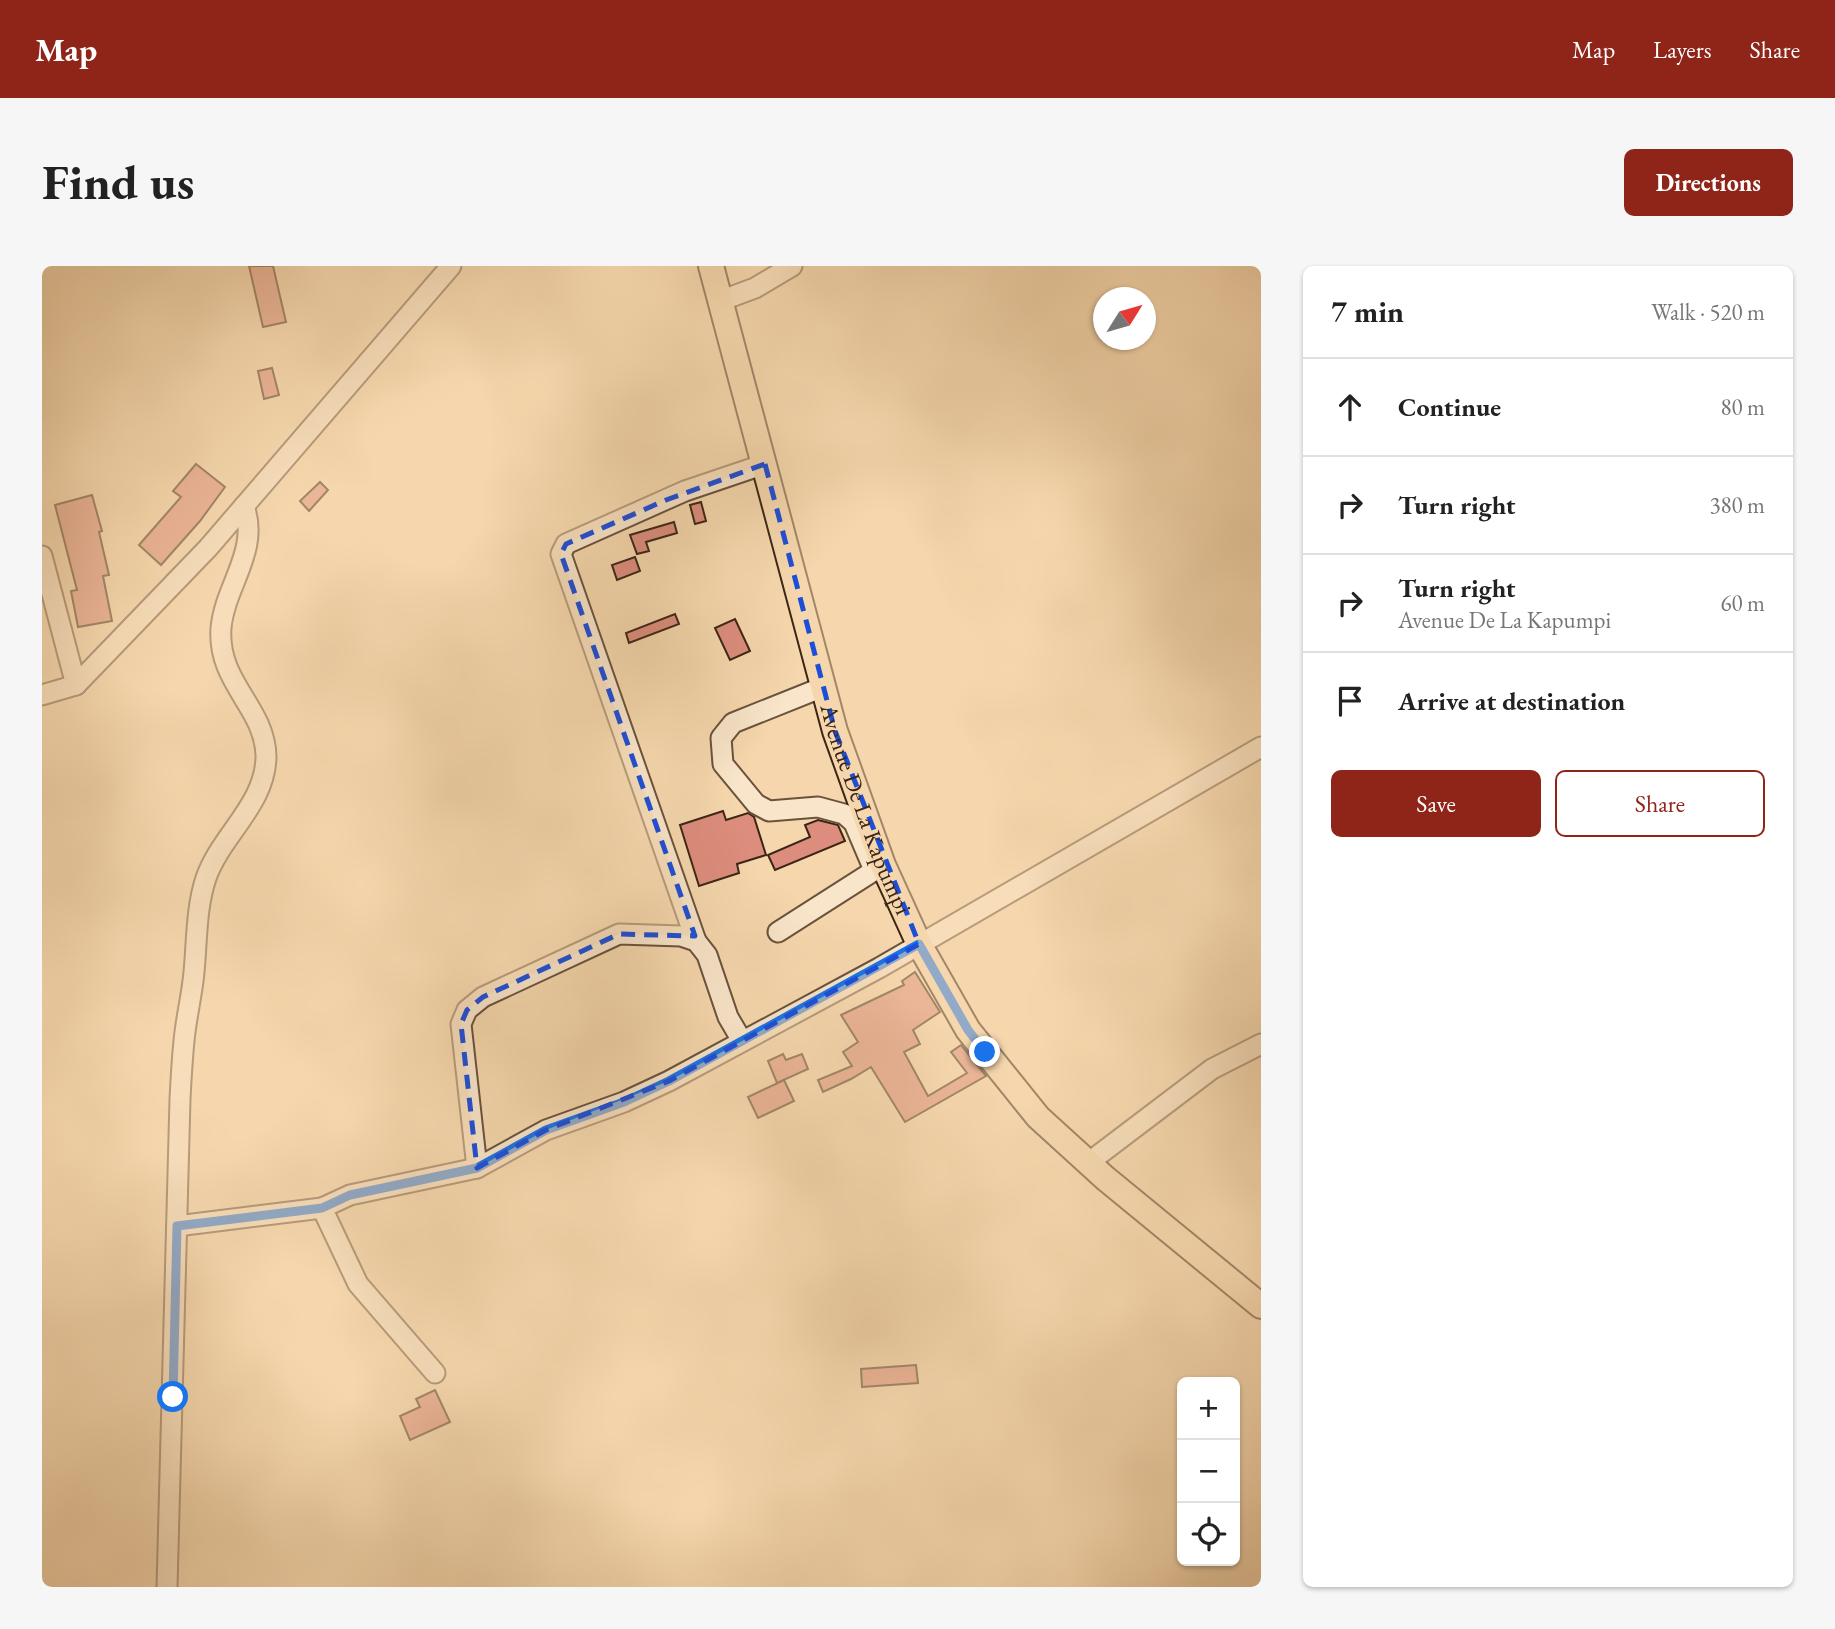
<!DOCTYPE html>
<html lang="en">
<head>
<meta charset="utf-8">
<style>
	:root { --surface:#fff; --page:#f6f6f6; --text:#222; --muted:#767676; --line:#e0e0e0; --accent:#8f2418 }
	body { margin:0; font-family:"EB Garamond",serif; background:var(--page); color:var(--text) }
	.controls { position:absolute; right:21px; bottom:21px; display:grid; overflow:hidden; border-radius:10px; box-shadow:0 2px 5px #0004 }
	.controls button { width:63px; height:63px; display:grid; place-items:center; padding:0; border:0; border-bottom:2px solid var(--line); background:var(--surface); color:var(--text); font:35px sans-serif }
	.compass { position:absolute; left:1051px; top:21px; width:63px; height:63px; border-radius:50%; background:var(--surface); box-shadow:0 2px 5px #0004; rotate:53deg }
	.stop { position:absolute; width:21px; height:21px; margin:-16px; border:5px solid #1a73e8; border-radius:50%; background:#fff }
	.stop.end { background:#1a73e8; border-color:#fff; box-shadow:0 2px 7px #0008 }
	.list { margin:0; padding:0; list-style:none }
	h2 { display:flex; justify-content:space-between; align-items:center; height:91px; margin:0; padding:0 28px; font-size:30px }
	h2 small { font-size:23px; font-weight:400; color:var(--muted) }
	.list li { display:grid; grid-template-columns:46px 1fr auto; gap:21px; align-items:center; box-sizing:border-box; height:98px; padding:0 28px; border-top:2px solid var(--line) }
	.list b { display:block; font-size:26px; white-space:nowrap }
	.list p { margin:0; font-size:23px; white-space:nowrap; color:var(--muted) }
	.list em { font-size:23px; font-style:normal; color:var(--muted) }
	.actions { display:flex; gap:14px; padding:21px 28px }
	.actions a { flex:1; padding:16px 0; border:2px solid var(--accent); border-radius:10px; text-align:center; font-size:24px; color:var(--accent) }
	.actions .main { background:var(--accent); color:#fff }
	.icon { flex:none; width:38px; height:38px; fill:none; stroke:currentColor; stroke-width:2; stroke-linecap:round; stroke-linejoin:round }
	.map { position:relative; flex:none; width:1219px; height:1321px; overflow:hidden; border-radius:10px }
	header { display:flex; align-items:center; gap:42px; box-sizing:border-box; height:98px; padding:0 35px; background:var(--accent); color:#fff }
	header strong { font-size:33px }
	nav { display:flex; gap:38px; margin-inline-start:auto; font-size:24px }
	.intro { display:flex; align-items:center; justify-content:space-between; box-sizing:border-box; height:168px; padding:0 42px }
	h1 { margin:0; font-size:49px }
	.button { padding:18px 32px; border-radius:10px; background:var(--accent); color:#fff; font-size:24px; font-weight:700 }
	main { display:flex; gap:42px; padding:0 42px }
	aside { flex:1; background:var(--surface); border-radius:10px; box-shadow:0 2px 5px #0004 }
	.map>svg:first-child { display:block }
	.building { fill:#dd8d7d; stroke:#3b2616; stroke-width:2 }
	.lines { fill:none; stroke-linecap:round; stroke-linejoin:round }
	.minor-casing { stroke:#6a523c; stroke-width:23 }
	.major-casing { stroke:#3b2616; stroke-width:28 }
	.minor { stroke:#f9e5ca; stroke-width:19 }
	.major { stroke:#f6d7ad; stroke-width:24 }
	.route { stroke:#1a73e8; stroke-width:9 }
	.marked { fill:none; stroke:#1d4ed8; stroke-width:5; stroke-dasharray:14 9; stroke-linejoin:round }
	.labels { text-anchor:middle; stroke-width:7; stroke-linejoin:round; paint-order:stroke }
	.street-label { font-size:24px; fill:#3b2616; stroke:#f9e5ca }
</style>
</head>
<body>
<header>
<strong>Map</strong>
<nav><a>Map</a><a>Layers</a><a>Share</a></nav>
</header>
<div class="intro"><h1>Find us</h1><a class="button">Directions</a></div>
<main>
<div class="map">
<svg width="1219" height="1321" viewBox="0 0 1219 1321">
	<rect width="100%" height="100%" fill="#f6d7ad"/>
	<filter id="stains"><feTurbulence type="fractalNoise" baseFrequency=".00286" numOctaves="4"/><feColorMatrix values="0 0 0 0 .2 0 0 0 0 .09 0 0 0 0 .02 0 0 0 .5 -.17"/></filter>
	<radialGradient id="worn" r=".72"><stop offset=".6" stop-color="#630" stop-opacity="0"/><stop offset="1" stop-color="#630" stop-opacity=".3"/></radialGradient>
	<g class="building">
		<polygon points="207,0 231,0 244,56 221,61"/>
		<polygon points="230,102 237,129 222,133 216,105"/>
		<polygon points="154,198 183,221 158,255 119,299 97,279 139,231 131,225"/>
		<polygon points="278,216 286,224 267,245 258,235"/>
		<polygon points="50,229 60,265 57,266 67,309 61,310 70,355 36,361 29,325 35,324 13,239"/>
		<polygon points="659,236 664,255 653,258 648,239"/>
		<polygon points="632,256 635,267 604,276 607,285 595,288 588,269"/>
		<polygon points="593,291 598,305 575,314 570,299"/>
		<polygon points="633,348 637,358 587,377 584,367"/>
		<polygon points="693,353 708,385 688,394 673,362"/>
		<polygon points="681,545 684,554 706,547 712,551 724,589 695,598 697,607 657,620 638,559"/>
		<polygon points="776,554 796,559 803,575 733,604 726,589 768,571 763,559"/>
		<polygon points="873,706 898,746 871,764 878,778 862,786 886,830 925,807 909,786 919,779 944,810 863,856 829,801 809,813 781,826 776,814 810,800 801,786 816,776 799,749 862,719 860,715"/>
		<polygon points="741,788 744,794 760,788 766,803 735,817 726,795"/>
		<polygon points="742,814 752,835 716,852 706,831"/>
		<polygon points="874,1099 876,1117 820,1121 819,1103"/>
		<polygon points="393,1124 408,1156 368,1174 358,1150 378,1141 374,1133"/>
	</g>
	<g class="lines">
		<defs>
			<g id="minor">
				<polyline points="678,35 713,22 750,0"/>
				<polyline points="0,290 34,419 166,282 409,0"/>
				<polyline points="781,421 691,457 679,472 681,498 714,538 727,545 776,541 802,548 812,557 829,597"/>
				<polyline points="0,429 34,419"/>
				<polyline points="736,666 841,599"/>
				<polyline points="654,675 519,288 524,278 643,225 723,198"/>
				<polyline points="1046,897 1170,803 1219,778"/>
				<polyline points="435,902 419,758 425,744 441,731 577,668 639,670 654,675 665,689 686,751 700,775"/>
				<polyline points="135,960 280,942"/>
				<polyline points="393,1107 316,1018 280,942 308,929 435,902 504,864 582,836 627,815 837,702 1219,481"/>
				<path d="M125,1321l13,-488c1,-19 2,-39 4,-58 2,-23 8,-46 10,-69 3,-31 2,-64 12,-94 15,-43 60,-74 60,-122 -1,-49 -49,-73 -45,-128 4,-43 39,-77 23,-122"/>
			</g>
			<g id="major">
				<path id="s1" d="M669,0l124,465 48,134 36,79 49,86 70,87 67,61 156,128"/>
			</g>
		</defs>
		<use href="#minor" class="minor-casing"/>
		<use href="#major" class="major-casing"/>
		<use href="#minor" class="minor"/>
		<use href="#major" class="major"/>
	</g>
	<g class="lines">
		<polyline class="route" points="131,1131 135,960 280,942 308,929 435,902 504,864 582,836 627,815 877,678 926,764 943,786"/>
	</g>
	<path d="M0 0H1219V1321H0ZM723,198l70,267 84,213 -250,137 -123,49 -69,38 -16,-144 6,-14 16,-13 136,-63 76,2 -134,-382 5,-10 100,-44z" fill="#f6d7ad" fill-opacity=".55" fill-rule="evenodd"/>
	<path class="marked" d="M723,198l70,267 84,213 -250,137 -123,49 -69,38 -16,-144 6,-14 16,-13 136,-63 76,2 -134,-382 5,-10 100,-44z"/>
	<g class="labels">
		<g class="street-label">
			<text dy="8" stroke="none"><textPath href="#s1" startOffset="565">Avenue De La Kapumpi</textPath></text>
		</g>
	</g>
	<rect width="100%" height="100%" filter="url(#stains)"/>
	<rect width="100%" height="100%" fill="url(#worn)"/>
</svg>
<div class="controls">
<button>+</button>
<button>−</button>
<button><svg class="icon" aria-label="locate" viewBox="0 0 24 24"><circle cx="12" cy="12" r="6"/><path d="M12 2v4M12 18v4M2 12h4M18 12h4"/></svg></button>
</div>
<svg class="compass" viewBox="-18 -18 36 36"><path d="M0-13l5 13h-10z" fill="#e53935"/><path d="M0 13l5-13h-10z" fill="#767676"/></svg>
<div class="stop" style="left:131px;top:1131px"></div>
<div class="stop end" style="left:943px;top:786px"></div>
</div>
<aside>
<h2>7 min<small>Walk · 520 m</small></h2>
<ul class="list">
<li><svg class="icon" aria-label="ahead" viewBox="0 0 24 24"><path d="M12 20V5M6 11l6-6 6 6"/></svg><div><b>Continue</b></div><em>80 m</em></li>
<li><svg class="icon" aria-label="right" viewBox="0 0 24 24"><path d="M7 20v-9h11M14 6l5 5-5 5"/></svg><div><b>Turn right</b></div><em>380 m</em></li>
<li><svg class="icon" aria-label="right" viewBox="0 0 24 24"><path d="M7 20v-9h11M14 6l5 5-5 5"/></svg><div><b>Turn right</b><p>Avenue De La Kapumpi</p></div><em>60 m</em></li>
<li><svg class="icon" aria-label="arrive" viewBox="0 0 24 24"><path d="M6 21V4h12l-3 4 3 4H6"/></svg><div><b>Arrive at destination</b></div></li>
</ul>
<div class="actions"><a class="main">Save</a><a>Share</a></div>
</aside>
</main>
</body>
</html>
